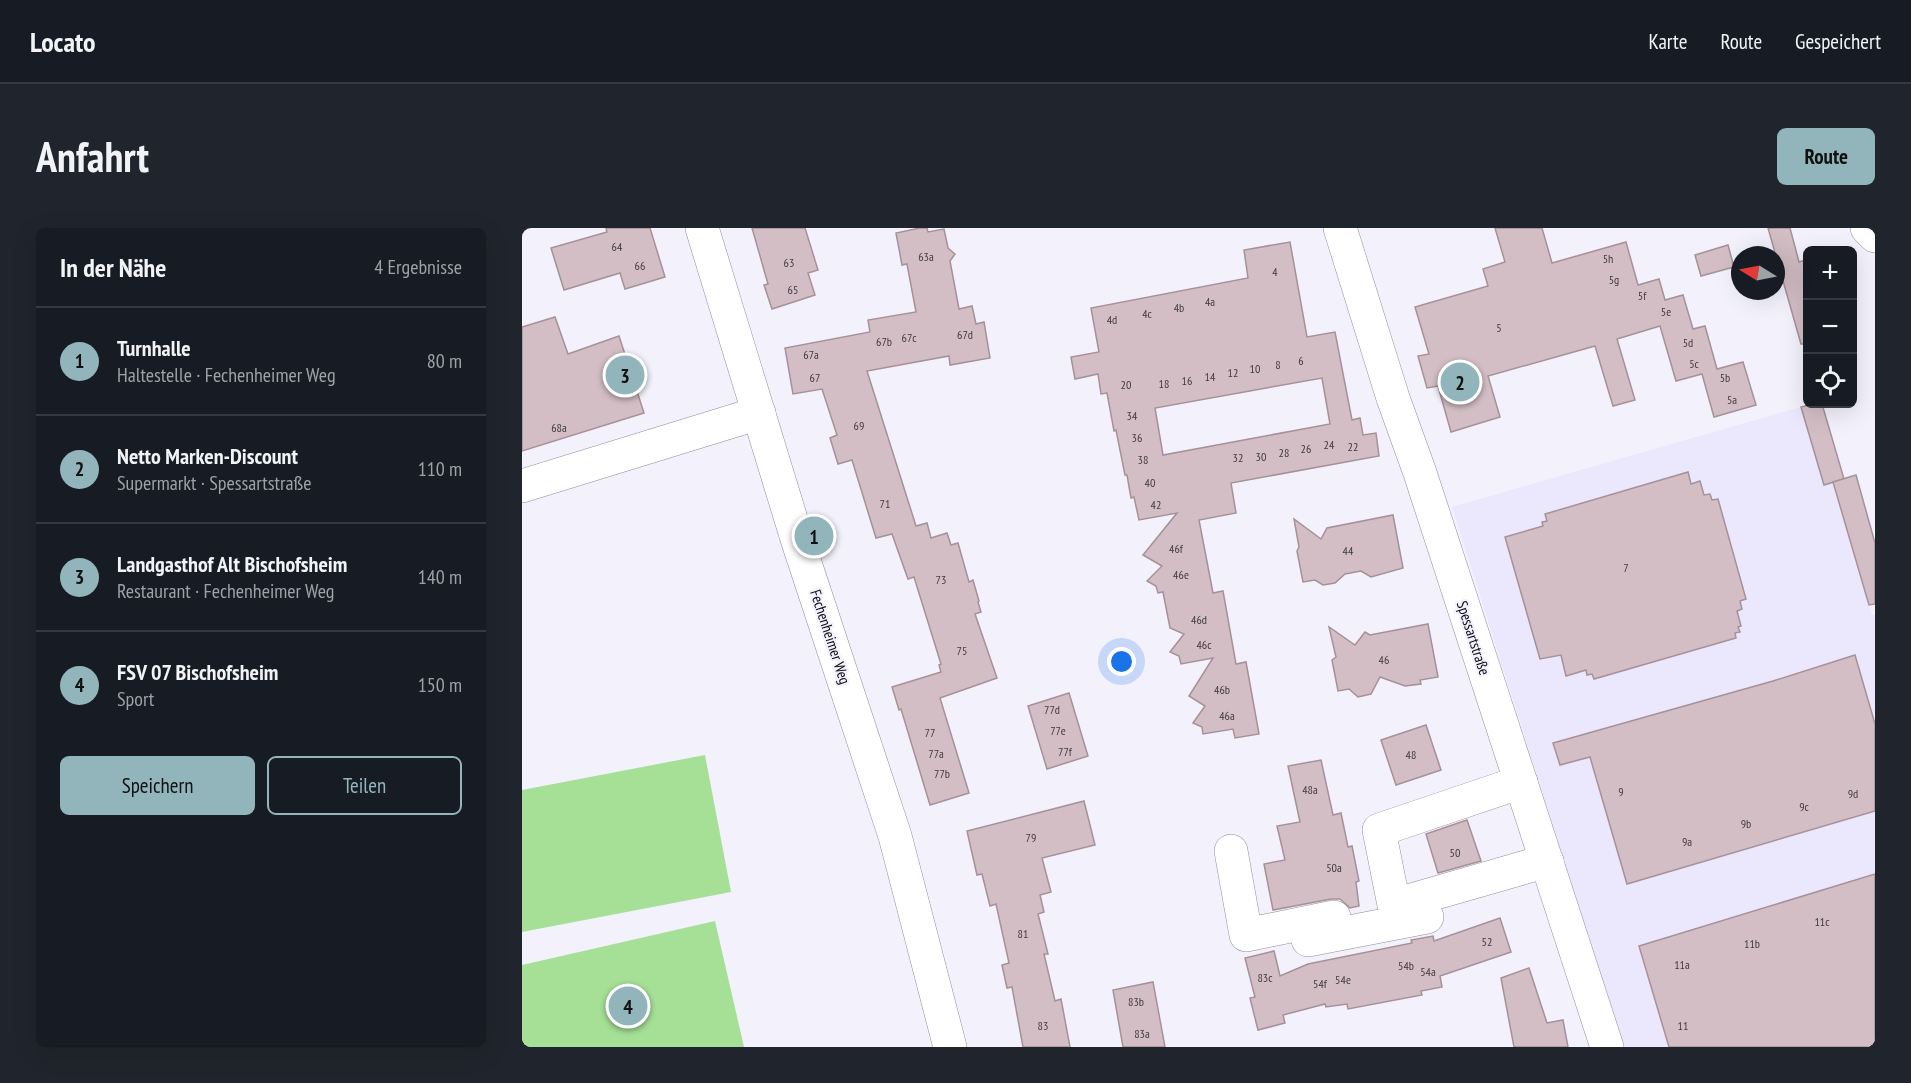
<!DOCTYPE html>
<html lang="de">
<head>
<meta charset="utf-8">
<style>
	:root { --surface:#171b24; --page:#20242c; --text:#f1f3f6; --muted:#9ea1a6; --line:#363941; --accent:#92b5bb }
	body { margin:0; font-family:"PT Sans Narrow",sans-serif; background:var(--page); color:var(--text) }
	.controls { position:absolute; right:18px; top:18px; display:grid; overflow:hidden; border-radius:9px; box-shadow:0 6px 24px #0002 }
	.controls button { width:54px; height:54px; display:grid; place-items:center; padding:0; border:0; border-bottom:2px solid var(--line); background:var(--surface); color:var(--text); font:30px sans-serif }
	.compass { position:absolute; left:1209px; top:18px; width:54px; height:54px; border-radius:50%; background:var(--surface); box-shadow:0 6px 24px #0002; rotate:280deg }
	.you { position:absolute; left:600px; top:434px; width:21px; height:21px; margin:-15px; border:4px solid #fff; border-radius:50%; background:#1a73e8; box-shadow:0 0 0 9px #1a73e833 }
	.badge { display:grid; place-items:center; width:39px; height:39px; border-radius:50%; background:var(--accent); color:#111; font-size:20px; font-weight:700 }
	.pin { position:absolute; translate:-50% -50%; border:3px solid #fff; box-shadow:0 2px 6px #0006 }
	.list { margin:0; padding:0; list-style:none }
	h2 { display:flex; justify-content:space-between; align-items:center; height:78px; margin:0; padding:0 24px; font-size:26px }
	h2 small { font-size:20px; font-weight:400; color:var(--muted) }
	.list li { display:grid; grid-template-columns:39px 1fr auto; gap:18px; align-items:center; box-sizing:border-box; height:108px; padding:0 24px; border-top:2px solid var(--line) }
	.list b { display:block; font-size:22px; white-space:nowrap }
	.list p { margin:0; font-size:20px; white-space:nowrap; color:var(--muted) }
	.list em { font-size:20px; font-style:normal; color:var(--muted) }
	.actions { display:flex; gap:12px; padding:18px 24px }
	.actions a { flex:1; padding:14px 0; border:2px solid var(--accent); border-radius:9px; text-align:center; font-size:21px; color:var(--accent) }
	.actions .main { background:var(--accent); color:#111 }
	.icon { flex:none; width:33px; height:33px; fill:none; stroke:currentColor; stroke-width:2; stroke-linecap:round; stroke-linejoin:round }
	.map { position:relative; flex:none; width:1353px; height:819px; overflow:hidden; border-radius:9px }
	header { display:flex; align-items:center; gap:36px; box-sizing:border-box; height:84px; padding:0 30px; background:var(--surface); border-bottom:2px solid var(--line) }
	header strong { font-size:28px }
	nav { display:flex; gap:33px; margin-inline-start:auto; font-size:21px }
	.intro { display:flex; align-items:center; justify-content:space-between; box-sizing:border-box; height:144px; padding:0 36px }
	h1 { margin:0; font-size:42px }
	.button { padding:15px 27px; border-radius:9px; background:var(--accent); color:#111; font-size:21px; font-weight:700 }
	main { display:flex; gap:36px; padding:0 36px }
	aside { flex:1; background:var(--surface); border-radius:9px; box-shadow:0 6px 24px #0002 }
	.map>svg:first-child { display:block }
	.built { fill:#ebe7fc }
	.green { fill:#a6e096 }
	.building { fill:#d3bec5; stroke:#a59197; stroke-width:1.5; fill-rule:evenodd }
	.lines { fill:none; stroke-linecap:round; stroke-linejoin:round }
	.minor-casing { stroke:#8f8c9d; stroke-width:34 }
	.minor { stroke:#fff; stroke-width:33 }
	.labels { text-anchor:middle; stroke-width:4.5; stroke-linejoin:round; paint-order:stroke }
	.number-label { font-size:12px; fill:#403a40 }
	.street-label { font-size:15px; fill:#0f0e14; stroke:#f3f1fc }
</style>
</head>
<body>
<header>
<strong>Locato</strong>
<nav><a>Karte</a><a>Route</a><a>Gespeichert</a></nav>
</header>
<div class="intro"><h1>Anfahrt</h1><a class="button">Route</a></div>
<main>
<aside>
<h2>In der Nähe<small>4 Ergebnisse</small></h2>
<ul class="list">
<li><span class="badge">1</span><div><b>Turnhalle</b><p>Haltestelle · Fechenheimer Weg</p></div><em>80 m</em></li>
<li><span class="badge">2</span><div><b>Netto Marken-Discount</b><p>Supermarkt · Spessartstraße</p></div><em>110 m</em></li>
<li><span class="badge">3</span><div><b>Landgasthof Alt Bischofsheim</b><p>Restaurant · Fechenheimer Weg</p></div><em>140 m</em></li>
<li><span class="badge">4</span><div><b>FSV 07 Bischofsheim</b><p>Sport</p></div><em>150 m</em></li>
</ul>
<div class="actions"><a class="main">Speichern</a><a>Teilen</a></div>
</aside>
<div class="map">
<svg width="1353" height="819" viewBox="0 0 1353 819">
	<rect width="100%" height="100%" fill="#f3f1fc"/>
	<polygon class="built" points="1279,179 1302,256 1311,254 1350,387 1353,386 1353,819 1101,819 930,279"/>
	<g class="green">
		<polygon points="183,527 209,664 0,704 0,562"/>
		<polygon points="193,693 222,819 0,819 0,737"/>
	</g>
	<g class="building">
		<polygon points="84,0 128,0 143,49 103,61 98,45 42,62 29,20 85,4"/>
		<polygon points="230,0 283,0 296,42 286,45 293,67 250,81 242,57 246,56"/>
		<polygon points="398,0 405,0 406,4 422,1 426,20 433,26 428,33 437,81 450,78 454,96 462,94 468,130 428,137 427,128 345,143 394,298 405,295 409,310 425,305 429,317 436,315 447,354 451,352 457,373 456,374 459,384 453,386 475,450 418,470 447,565 408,577 379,481 377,482 370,459 419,444 417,437 419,436 392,349 386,351 370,306 354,310 330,232 316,236 308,210 315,207 300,161 271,166 263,120 348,104 346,92 394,84 385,36 380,37 374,5"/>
		<polygon points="973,0 1020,0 1030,35 1104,14 1116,57 1137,51 1143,72 1161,67 1171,101 1183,98 1195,141 1221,134 1234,177 1192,189 1180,146 1154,153 1138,98 1095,111 1113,172 1091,178 1073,118 966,148 978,189 929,204 916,158 905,160 896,128 907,126 893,79 966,58 961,41 983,34"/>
		<polygon points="1246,0 1268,0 1277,34 1286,31 1286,116 1279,116"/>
		<path d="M768,14l17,95 28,-5 17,88 8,-2 3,17 13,-2 3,23 -148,27 5,30 -37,7 14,73 10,-2 13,73 10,-2 13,72 -24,4 -2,-9 -30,5 -1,-7 -9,-4 12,-17 -16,-10 24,-38 -32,6 -2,-8 -9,-4 14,-18 -14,-6 -7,-36 -5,1 -2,-7 -9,-5 15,-15 -19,-11 34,-42 -38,7 -5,-23 -3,1 -4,-23h-2l-9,-45 -2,1 -7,-38 -6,1 -3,-20 -23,5 -4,-22 28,-5 -8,-44 157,-30 -4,-28zM800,150l8,46 -167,31 -8,-47z"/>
		<polygon points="1206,17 1212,39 1179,48 1173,27"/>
		<polygon points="33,89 46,126 97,108 122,185 0,223 0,99"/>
		<polygon points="1291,176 1300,176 1322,251 1302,257 1279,179"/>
		<polygon points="1166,244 1169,256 1178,253 1182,267 1188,266 1190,272 1196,271 1224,371 1218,373 1220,381 1215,383 1219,398 1216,399 1218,404 1213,405 1214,410 1072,451 1070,446 1065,447 1064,442 1044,448 1039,427 1018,431 983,309 1021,298 1020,294 1025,293 1023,286"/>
		<polygon points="1334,247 1353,315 1353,376 1347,377 1311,254"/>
		<polygon points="871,287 881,340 849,349 839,343 823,346 813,355 801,357 793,352 781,354 775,323 777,319 772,291 799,311 805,300"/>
		<polygon points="906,396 916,449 898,452 899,456 883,458 858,449 849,466 836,469 827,461 816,463 810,432 814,429 807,399 833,417 843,404 848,407"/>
		<polygon points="1333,427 1353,496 1353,583 1105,656 1068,529 1038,537 1031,515 1251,453"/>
		<polygon points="547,465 566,528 525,541 506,478"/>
		<polygon points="904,497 919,542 874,557 859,512"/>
		<polygon points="799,532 811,587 819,585 826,619 830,618 837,653 834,654 837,678 828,680 818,671 809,671 751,682 742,636 763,632 755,598 778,594 766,538"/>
		<polygon points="562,573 573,617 520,630 529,664 518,667 522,684 516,686 526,726 522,726 533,773 539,771 548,819 501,819 490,759 485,760 480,737 487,735 474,676 468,678 460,646 455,647 445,603"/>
		<polygon points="945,592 959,633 916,645 904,606"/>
		<polygon points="1353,646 1353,819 1147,819 1117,718"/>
		<polygon points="978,690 989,724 918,748 920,759 899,763 900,767 826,781 825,776 804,779 803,776 761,787 763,795 736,802 728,770 733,769 723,730 752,723 758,748 786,736 890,715 889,712 911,708 912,713"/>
		<polygon points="1007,740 1025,795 1041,792 1046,819 992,819 979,750"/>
		<polygon points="631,754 643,819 601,819 591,762"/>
	</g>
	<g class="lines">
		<defs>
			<g id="minor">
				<polyline points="180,0 276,314 373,608 428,819"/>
				<polyline points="818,0 871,170 898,245 1085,819"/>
				<polyline points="1345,0 1353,8"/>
				<polyline points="0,258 237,185"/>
				<polyline points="999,554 857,602 872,677 1025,633"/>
				<polyline points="709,623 724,707 812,689"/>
				<polyline points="786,712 905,689"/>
			</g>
		</defs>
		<use href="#minor" class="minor-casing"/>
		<use href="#minor" class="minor"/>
	</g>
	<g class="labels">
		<g class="number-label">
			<text x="95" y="23">64</text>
			<text x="404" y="33">63a</text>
			<text x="1086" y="35">5h</text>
			<text x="267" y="39">63</text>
			<text x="118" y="42">66</text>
			<text x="753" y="48">4</text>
			<text x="1092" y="56">5g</text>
			<text x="271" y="66">65</text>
			<text x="1120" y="72">5f</text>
			<text x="688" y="78">4a</text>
			<text x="657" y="84">4b</text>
			<text x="1144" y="88">5e</text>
			<text x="625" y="90">4c</text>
			<text x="590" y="96">4d</text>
			<text x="977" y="104">5</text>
			<text x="443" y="111">67d</text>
			<text x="387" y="114">67c</text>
			<text x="362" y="118">67b</text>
			<text x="1166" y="119">5d</text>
			<text x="289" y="131">67a</text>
			<text x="779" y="137">6</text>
			<text x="1172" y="140">5c</text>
			<text x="756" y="141">8</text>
			<text x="733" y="145">10</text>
			<text x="711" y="149">12</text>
			<text x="688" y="153">14</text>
			<text x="293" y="154">67</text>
			<text x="1203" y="154">5b</text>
			<text x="665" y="157">16</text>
			<text x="642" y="160">18</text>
			<text x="604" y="161">20</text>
			<text x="1210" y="176">5a</text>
			<text x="610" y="192">34</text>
			<text x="337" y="202">69</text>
			<text x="37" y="204">68a</text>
			<text x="615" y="214">36</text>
			<text x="807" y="221">24</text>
			<text x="831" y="223">22</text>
			<text x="784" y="225">26</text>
			<text x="762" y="229">28</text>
			<text x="739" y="233">30</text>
			<text x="716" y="234">32</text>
			<text x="621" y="236">38</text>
			<text x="628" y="259">40</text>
			<text x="363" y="280">71</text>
			<text x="634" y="281">42</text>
			<text x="654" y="325">46f</text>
			<text x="826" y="327">44</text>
			<text x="1104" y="344">7</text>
			<text x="659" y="351">46e</text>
			<text x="419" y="356">73</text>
			<text x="677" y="396">46d</text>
			<text x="682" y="421">46c</text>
			<text x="440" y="427">75</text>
			<text x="862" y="436">46</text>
			<text x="700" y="466">46b</text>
			<text x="530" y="486">77d</text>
			<text x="705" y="492">46a</text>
			<text x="536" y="507">77e</text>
			<text x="408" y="509">77</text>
			<text x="543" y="528">77f</text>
			<text x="414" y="530">77a</text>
			<text x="889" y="531">48</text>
			<text x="420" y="550">77b</text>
			<text x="788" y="566">48a</text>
			<text x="1099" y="568">9</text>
			<text x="1331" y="570">9d</text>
			<text x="1282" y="583">9c</text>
			<text x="1224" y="600">9b</text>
			<text x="509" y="614">79</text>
			<text x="1165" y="618">9a</text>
			<text x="933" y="629">50</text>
			<text x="812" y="644">50a</text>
			<text x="1300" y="698">11c</text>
			<text x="501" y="710">81</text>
			<text x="965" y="718">52</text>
			<text x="1230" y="720">11b</text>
			<text x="1160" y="741">11a</text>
			<text x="884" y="742">54b</text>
			<text x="906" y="748">54a</text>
			<text x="743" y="754">83c</text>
			<text x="821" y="756">54e</text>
			<text x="798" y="760">54f</text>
			<text x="614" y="778">83b</text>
			<text x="521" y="802">83</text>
			<text x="1161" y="802">11</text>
			<text x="620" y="810">83a</text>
		</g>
		<g class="street-label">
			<text transform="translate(308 409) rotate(72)" y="5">Fechenheimer Weg</text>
			<text transform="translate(951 410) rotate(72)" y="5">Spessartstraße</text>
		</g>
	</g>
</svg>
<div class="controls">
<button>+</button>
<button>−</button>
<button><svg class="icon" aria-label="locate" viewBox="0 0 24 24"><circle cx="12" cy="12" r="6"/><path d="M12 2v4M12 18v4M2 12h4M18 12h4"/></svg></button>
</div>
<svg class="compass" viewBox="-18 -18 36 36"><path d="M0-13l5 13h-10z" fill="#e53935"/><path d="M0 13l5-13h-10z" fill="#9ea1a6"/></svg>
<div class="you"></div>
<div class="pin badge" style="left:292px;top:308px">1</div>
<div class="pin badge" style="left:938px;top:154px">2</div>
<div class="pin badge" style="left:103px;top:147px">3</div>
<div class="pin badge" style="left:106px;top:778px">4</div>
</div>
</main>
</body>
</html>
